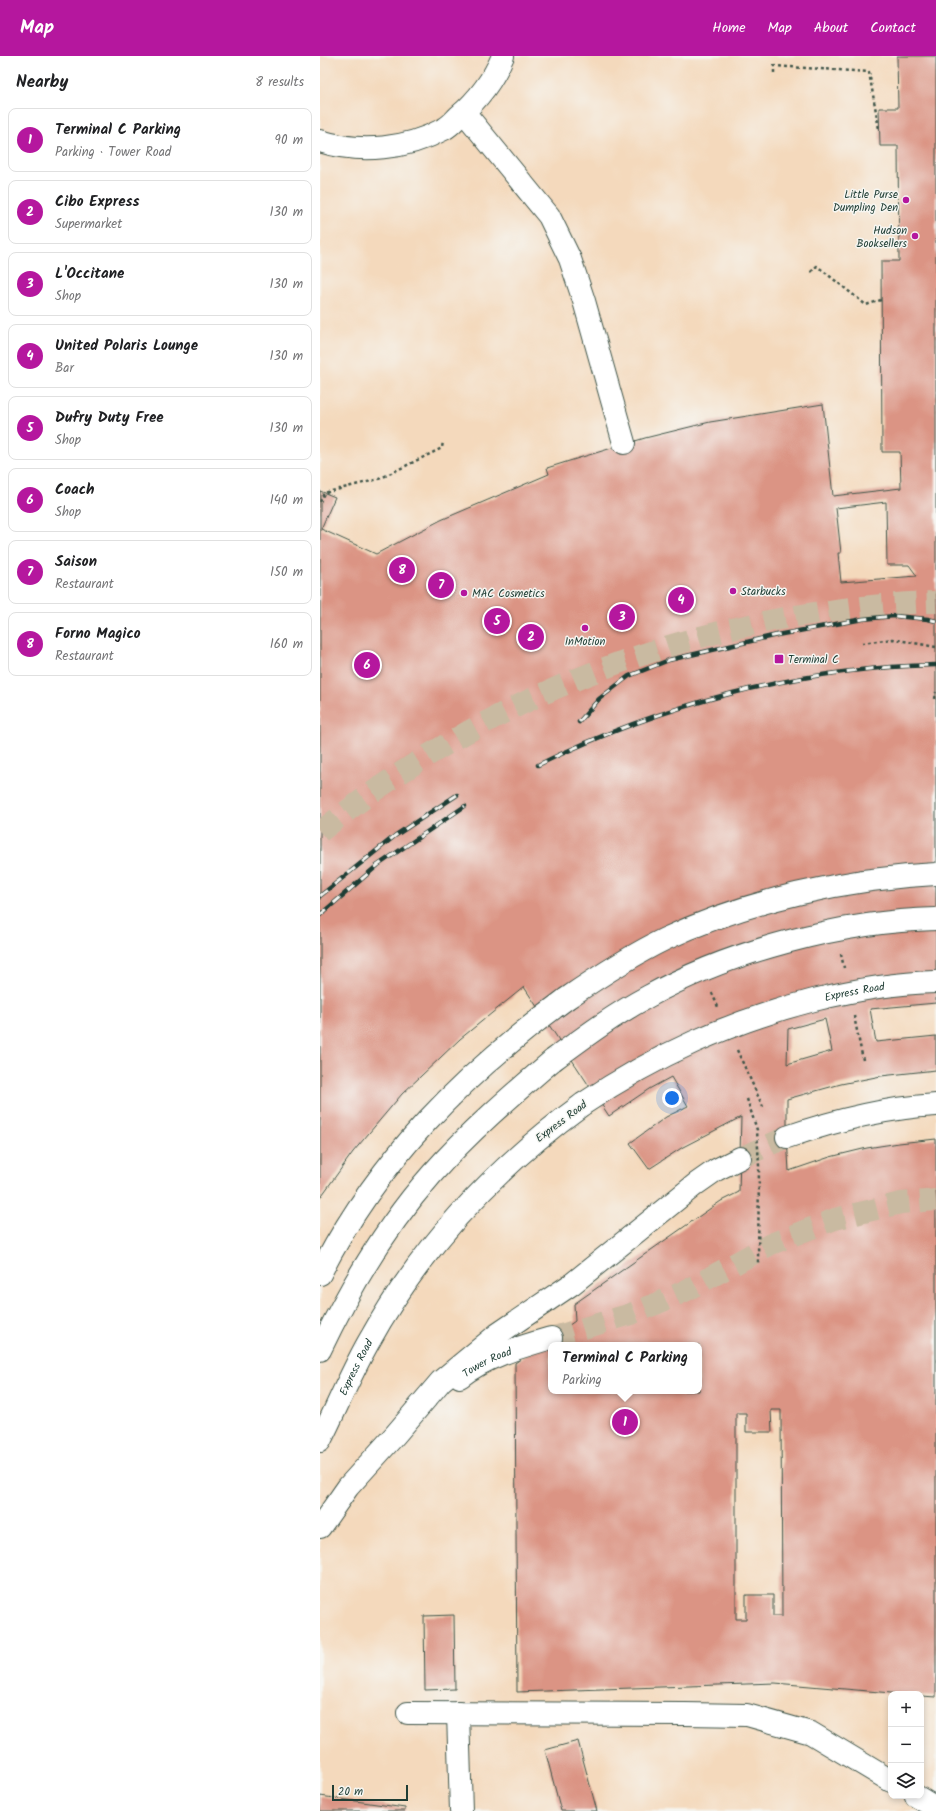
<!DOCTYPE html>
<html lang="en">
<head>
<meta charset="utf-8">
<style>
	:root { --surface:#fff; --page:#f6f6f6; --text:#202124; --muted:#757577; --line:#e0e0e0; --accent:#b5179e }
	body { margin:0; font-family:Kalam,sans-serif; background:var(--page); color:var(--text) }
	.controls { position:absolute; right:12px; bottom:12px; display:grid; overflow:hidden; border-radius:8px; box-shadow:0 2px 6px #0003 }
	.controls button { width:36px; height:36px; display:grid; place-items:center; padding:0; border:0; border-bottom:1px solid var(--line); background:var(--surface); color:var(--text); font:20px sans-serif }
	.scale { position:absolute; left:12px; bottom:10px; width:76px; box-sizing:border-box; padding-left:4px; border:2px solid #1f3d34; border-top:0; font-size:11px; line-height:14px; white-space:nowrap; color:#1f3d34; -webkit-text-stroke:3px #f6f6f2; paint-order:stroke }
	.you { position:absolute; left:352px; top:1042px; width:14px; height:14px; margin:-10px; border:3px solid #fff; border-radius:50%; background:#1a73e8; box-shadow:0 0 0 6px #1a73e833 }
	.badge { display:grid; place-items:center; width:26px; height:26px; border-radius:50%; background:var(--accent); color:#fff; font-size:13px; font-weight:700 }
	.pin { position:absolute; translate:-50% -50%; border:2px solid #fff; box-shadow:0 1px 4px #0006 }
	.popup { position:absolute; left:228px; top:1286px; width:154px; height:52px; box-sizing:border-box; display:grid; place-content:center; border-radius:8px; background:var(--surface); filter:drop-shadow(0 1px 3px #0005); font-size:13px; white-space:nowrap; color:var(--muted) }
	.popup b { font-size:15px; color:var(--text) }
	.popup::after { content:''; position:absolute; left:50%; top:100%; margin-left:-8px; border:8px solid transparent; border-top-color:var(--surface) }
	.list { margin:0; padding:0; list-style:none }
	h2 { display:flex; justify-content:space-between; align-items:center; height:52px; margin:0; padding:0 16px; font-size:17px }
	h2 small { font-size:13px; font-weight:400; color:var(--muted) }
	.list li { display:grid; grid-template-columns:26px 1fr auto; gap:12px; align-items:center; box-sizing:border-box; height:64px; margin:0 8px 8px; padding:0 8px; border:1px solid var(--line); border-radius:8px }
	.list b { display:block; font-size:15px; white-space:nowrap }
	.list p { margin:0; font-size:13px; white-space:nowrap; color:var(--muted) }
	.list em { font-size:13px; font-style:normal; color:var(--muted) }
	.icon { flex:none; width:22px; height:22px; fill:none; stroke:currentColor; stroke-width:2; stroke-linecap:round; stroke-linejoin:round }
	.map { position:relative; flex:none; width:616px; height:1755px; overflow:hidden }
	header { display:flex; align-items:center; gap:24px; box-sizing:border-box; height:56px; padding:0 20px; background:var(--accent); color:#fff }
	header strong { font-size:19px }
	nav { display:flex; gap:22px; margin-inline-start:auto; font-size:14px }
	main { display:flex }
	aside { flex:1; background:var(--surface) }
	.map>svg:first-child { display:block }
	.building { fill:#db9484; fill-rule:evenodd }
	.lines { fill:none; stroke-linecap:round; stroke-linejoin:round }
	.minor-tunnel { stroke:#c9baa1; stroke-width:22; stroke-dasharray:22 11; stroke-linecap:butt }
	.minor-casing { stroke:#3f5448; stroke-width:24 }
	.path { stroke:#3f5448; stroke-width:2.5; stroke-dasharray:3 3; stroke-linecap:butt }
	.minor { stroke:#fff; stroke-width:22 }
	.rail-casing { stroke:#1f3d34; stroke-width:4.5 }
	.rail { stroke:#f6f6f2; stroke-width:3; stroke-dasharray:9; stroke-linecap:butt }
	.minor-bridge-casing { stroke:#3f5448; stroke-width:24; stroke-linecap:butt }
	.path-bridge { stroke:#3f5448; stroke-width:2.5; stroke-dasharray:3 3; stroke-linecap:butt }
	.minor-bridge { stroke:#fff; stroke-width:22 }
	.poi-dot { fill:#b5179e; stroke:#f6f6f2; stroke-width:1.5 }
	.labels { text-anchor:middle; stroke-width:3; stroke-linejoin:round; paint-order:stroke }
	.poi-label { font-size:11px; fill:#1f3d34; stroke:#f6f6f2; text-anchor:start }
	.street-label { font-size:11px; fill:#1f3d34; stroke:#f6f6f2 }
</style>
</head>
<body>
<header>
<strong>Map</strong>
<nav><a>Home</a><a>Map</a><a>About</a><a>Contact</a></nav>
</header>
<main>
<aside>
<h2>Nearby<small>8 results</small></h2>
<ul class="list">
<li><span class="badge">1</span><div><b>Terminal C Parking</b><p>Parking · Tower Road</p></div><em>90 m</em></li>
<li><span class="badge">2</span><div><b>Cibo Express</b><p>Supermarket</p></div><em>130 m</em></li>
<li><span class="badge">3</span><div><b>L'Occitane</b><p>Shop</p></div><em>130 m</em></li>
<li><span class="badge">4</span><div><b>United Polaris Lounge</b><p>Bar</p></div><em>130 m</em></li>
<li><span class="badge">5</span><div><b>Dufry Duty Free</b><p>Shop</p></div><em>130 m</em></li>
<li><span class="badge">6</span><div><b>Coach</b><p>Shop</p></div><em>140 m</em></li>
<li><span class="badge">7</span><div><b>Saison</b><p>Restaurant</p></div><em>150 m</em></li>
<li><span class="badge">8</span><div><b>Forno Magico</b><p>Restaurant</p></div><em>160 m</em></li>
</ul>
</aside>
<div class="map">
<svg width="616" height="1755" viewBox="0 0 616 1755">
	<rect width="100%" height="100%" fill="#f6f6f2"/>
	<filter id="ink" filterUnits="userSpaceOnUse"><feTurbulence type="fractalNoise" baseFrequency=".025" numOctaves="2"/><feDisplacementMap in="SourceGraphic" scale="8" xChannelSelector="R" yChannelSelector="G"/><feConvolveMatrix kernelMatrix="1 2 1 2 8 2 1 2 1" color-interpolation-filters="sRGB"/></filter>
	<filter id="wash" filterUnits="userSpaceOnUse"><feTurbulence type="fractalNoise" baseFrequency=".012" numOctaves="4" result="noise"/><feDisplacementMap in="SourceGraphic" scale="16" xChannelSelector="R" yChannelSelector="G"/><feGaussianBlur stdDeviation="0.9" result="paint"/><feColorMatrix in="noise" values="0 0 0 0 0 0 0 0 0 0 0 0 0 0 0 0 0 1.4 0 .05"/><feComposite in="paint" operator="in"/></filter>
	<g filter="url(#wash)">
		<rect width="100%" height="100%" fill="#f4d9bc"/>
		<g id="blocks">
			<g class="building">
				<path d="M577,0h39v947l-66,6 6,33 60,-6v34l-55,6 -40,8 -54,15v38l2,34 41,-14 37,-9 32,-5 37,-4v558l-15,-1v-2h-18l-128,-11 -258,9 -2,-329 60,-42 -1,-17 147,-103 18,-9 2,-75 -58,30 -34,22 -19,-26 36,-26 22,-11 -17,-29 -22,12 -40,27 -85,-129 -64,52 -58,55 -49,58 -33,46v-707l15,6 -14,32 55,25 65,-34 108,-46 -2,-6 32,-10 66,-20 65,-16 113,-18 10,92 68,-8 -1,-36h-18l-1,-191h18l-1,-115h-18l-1,-38h19zM566,446l1,63h22l8,11 -76,6 -3,-29h3l-5,-45zM505,963l7,32 -45,13 1,-35zM231,1289h148v46h-148zM451,1354h10l1,206h-9v-21h-27v24h-10v-206h10v19h26z"/>
				<polygon points="134,1559 135,1633 105,1634 104,1560"/>
				<polygon points="258,1685 277,1755 241,1755 225,1694"/>
				<polygon points="0,1740 85,1752 85,1755 0,1755"/>
			</g>
		</g>
	</g>
	<g filter="url(#ink)">
		<use href="#blocks" fill-opacity="0" stroke="#3f5448" stroke-width="1"/>
		<g class="lines">
			<g class="minor-tunnel">
				<path d="M0,776c176,-142 390,-223 616,-230"/>
				<polyline points="420,1102 467,1081"/>
				<polyline points="231,1282 311,1258 338,1247 365,1235 451,1188 515,1163 581,1147 616,1144"/>
			</g>
			<defs>
				<g id="minor">
					<polyline points="144,56 229,160 250,203 264,245 304,387"/>
					<path d="M0,85c40,13 87,8 124,-12 6,-3 10,-8 14,-12 20,-17 35,-37 45,-61"/>
					<path d="M467,1081c49,-17 98,-29 149,-32"/>
					<path d="M0,1218c58,-115 144,-200 246,-275"/>
					<path d="M0,1294c30,-63 66,-124 112,-176 37,-42 79,-78 121,-114"/>
					<path id="s1" d="M140,1321c25,-20 60,-30 91,-39"/>
					<path id="s2" d="M0,1385c16,-32 30,-66 48,-98 53,-96 127,-175 215,-239"/>
					<polyline points="0,1471 28,1431 75,1379 121,1325 178,1278 252,1228 376,1128 396,1114 420,1102"/>
					<polyline points="88,1657 365,1658 427,1659 491,1677 571,1725"/>
					<polyline points="138,1657 141,1755"/>
					<polyline points="596,1740 616,1752"/>
				</g>
			</defs>
			<use href="#minor" class="minor-casing"/>
			<g class="path">
				<polyline points="454,17 454,10 549,16 559,73"/>
				<polyline points="491,216 497,210 546,249 561,244"/>
				<polyline points="0,446 4,437 59,423 122,392 123,385"/>
				<polyline points="542,587 573,583 616,591"/>
				<polyline points="615,643 616,636"/>
				<polyline points="521,898 524,912"/>
				<polyline points="392,937 398,951"/>
				<polyline points="534,960 543,1004"/>
				<polyline points="417,994 443,1051"/>
			</g>
			<use href="#minor" class="minor"/>
			<defs>
				<g id="rail">
					<polyline points="259,666 279,643 309,620 349,604 457,579 543,563 574,560 608,563 616,565"/>
					<path d="M218,709c124,-61 260,-97 398,-100"/>
					<polyline points="0,840 76,779 137,739"/>
					<polyline points="0,859 58,809 145,750"/>
				</g>
			</defs>
			<use href="#rail" class="rail-casing"/>
			<use href="#rail" class="rail"/>
			<defs>
				<g id="minor-bridge">
					<path d="M246,943c32,-22 64,-43 99,-60 81,-38 182,-61 271,-65"/>
					<path d="M233,1004c31,-23 62,-46 96,-64 82,-45 194,-75 287,-77"/>
					<path id="s3" d="M263,1048c73,-49 146,-82 231,-104 40,-10 80,-17 122,-18"/>
				</g>
			</defs>
			<use href="#minor-bridge" class="minor-bridge-casing"/>
			<polyline class="path-bridge" points="427,1043 437,1074 439,1110 438,1207"/>
			<use href="#minor-bridge" class="minor-bridge"/>
		</g>
	</g>
	<g class="poi-dot">
		<circle cx="586" cy="144" r="4"/>
		<circle cx="595" cy="180" r="4"/>
		<circle cx="413" cy="535" r="4"/>
		<circle cx="144" cy="537" r="4"/>
		<circle cx="265" cy="572" r="4"/>
		<rect x="454" y="598" width="10" height="10" rx="2"/>
	</g>
	<g class="labels">
		<g class="poi-label">
			<text x="578" y="142" text-anchor="end">Little Purse<tspan x="578" dy="13">Dumpling Den</tspan></text>
			<text x="587" y="178" text-anchor="end">Hudson<tspan x="587" dy="13">Booksellers</tspan></text>
			<text x="421" y="539">Starbucks</text>
			<text x="152" y="541">MAC Cosmetics</text>
			<text x="265" y="589" text-anchor="middle">InMotion</text>
			<text x="468" y="607">Terminal C</text>
		</g>
		<g class="street-label">
			<text dy="4" stroke="none"><textPath href="#s3" startOffset="296">Express Road</textPath></text>
			<text transform="translate(241 1065) rotate(-37)" y="4">Express Road</text>
			<text dy="4" stroke="none"><textPath href="#s1" startOffset="31">Tower Road</textPath></text>
			<text dy="4" stroke="none"><textPath href="#s2" startOffset="82">Express Road</textPath></text>
		</g>
	</g>
</svg>
<div class="controls">
<button>+</button>
<button>−</button>
<button><svg class="icon" aria-label="layers" viewBox="0 0 24 24"><path d="M12 4l9 5-9 5-9-5zM3 14l9 5 9-5"/></svg></button>
</div>
<div class="scale">20 m</div>
<div class="you"></div>
<div class="pin badge" style="left:305px;top:1366px">1</div>
<div class="popup"><b>Terminal C Parking</b>Parking</div>
<div class="pin badge" style="left:211px;top:581px">2</div>
<div class="pin badge" style="left:302px;top:561px">3</div>
<div class="pin badge" style="left:361px;top:544px">4</div>
<div class="pin badge" style="left:177px;top:565px">5</div>
<div class="pin badge" style="left:47px;top:609px">6</div>
<div class="pin badge" style="left:121px;top:529px">7</div>
<div class="pin badge" style="left:82px;top:514px">8</div>
</div>
</main>
</body>
</html>
